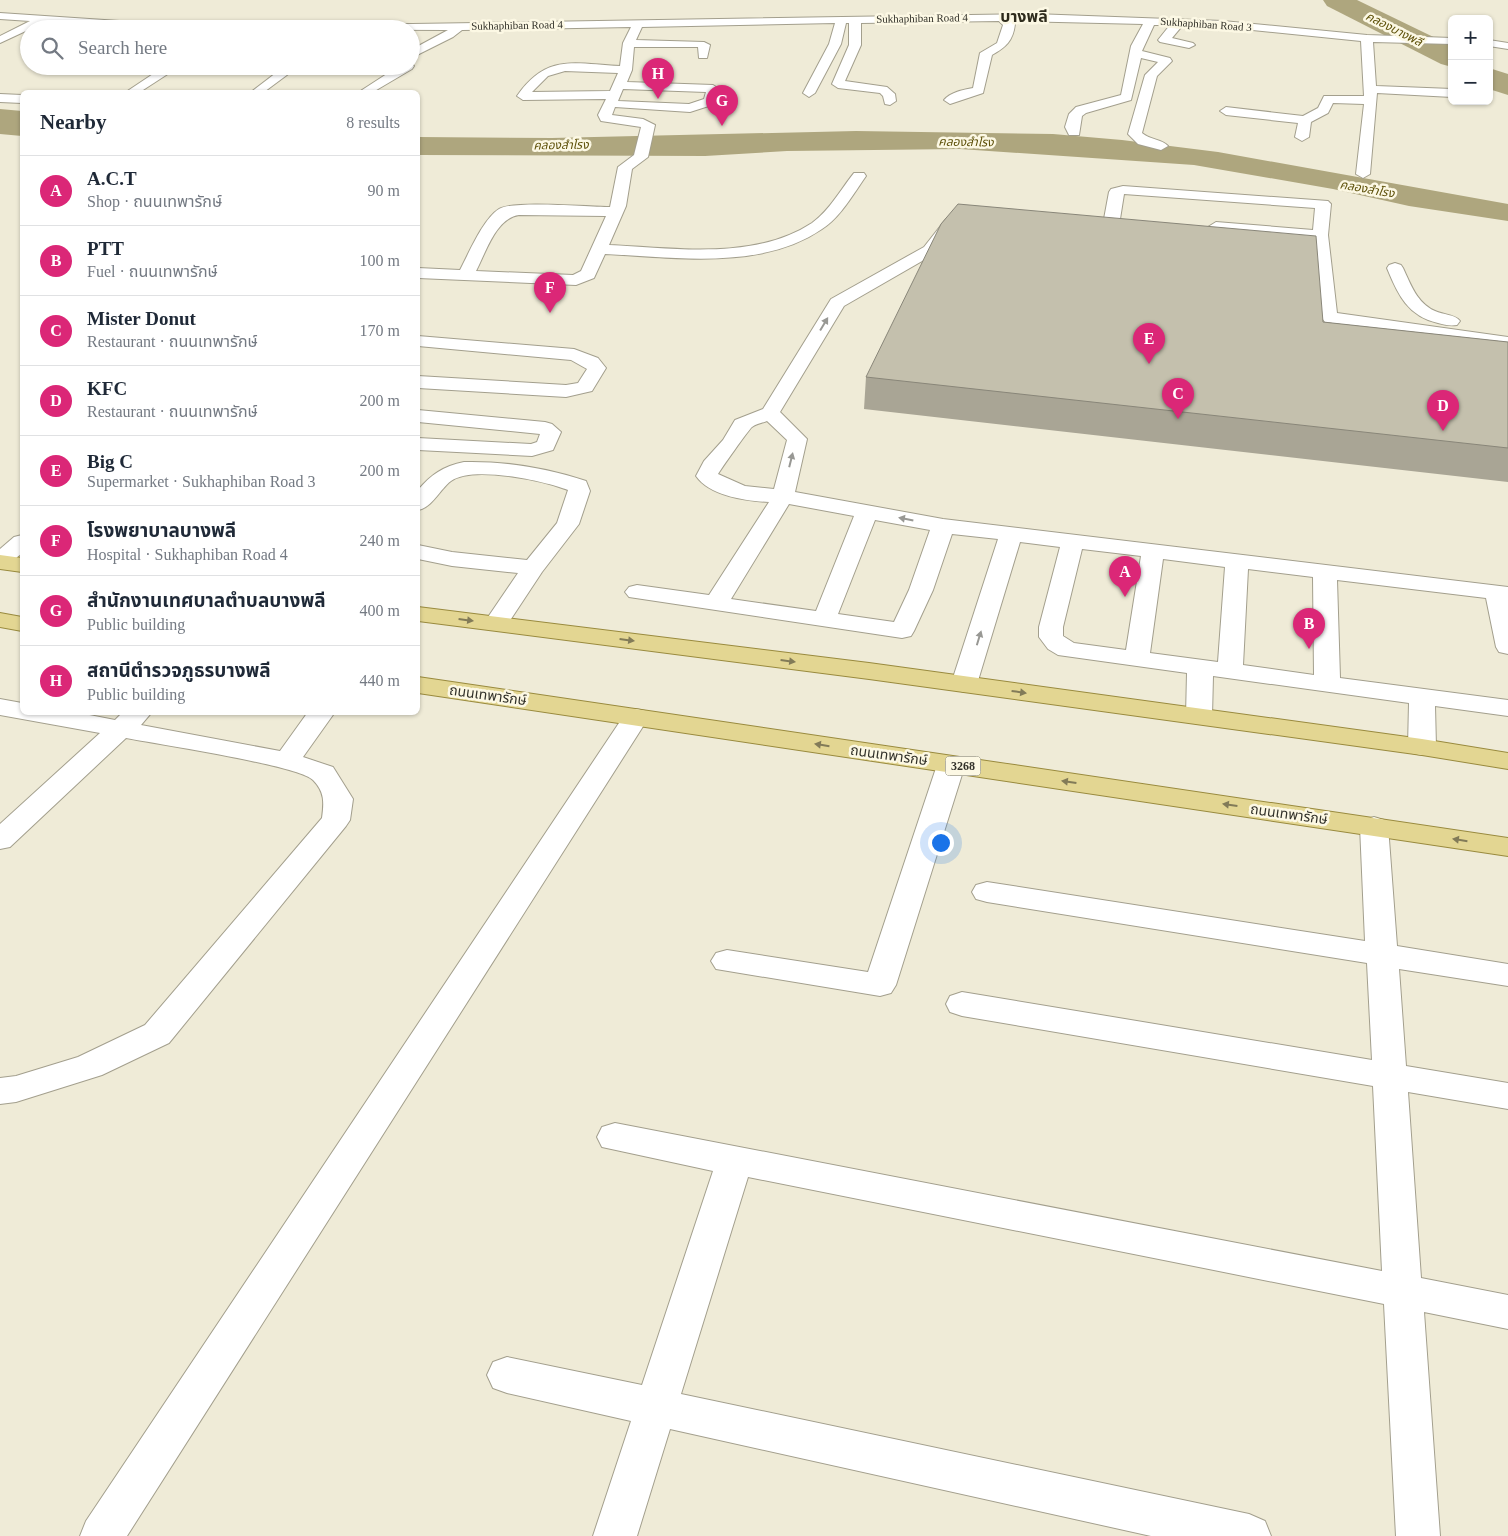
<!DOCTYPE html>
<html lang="en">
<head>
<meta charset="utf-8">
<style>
	:root { --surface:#fff; --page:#f2f2f3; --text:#1f2937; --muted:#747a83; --line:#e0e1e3; --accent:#db2777 }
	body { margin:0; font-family:"Times New Roman","Noto Sans Thai",serif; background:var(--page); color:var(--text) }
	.controls { position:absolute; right:15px; top:15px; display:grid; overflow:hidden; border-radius:8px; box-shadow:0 1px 4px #0004 }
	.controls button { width:45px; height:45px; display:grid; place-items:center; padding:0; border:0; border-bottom:1px solid var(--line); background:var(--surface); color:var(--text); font:25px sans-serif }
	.you { position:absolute; left:940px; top:842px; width:18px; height:18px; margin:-12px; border:4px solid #fff; border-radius:50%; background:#1a73e8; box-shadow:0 0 0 8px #1a73e833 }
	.badge { display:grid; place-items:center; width:32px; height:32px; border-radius:50%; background:var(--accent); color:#fff; font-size:16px; font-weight:700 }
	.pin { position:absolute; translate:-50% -41px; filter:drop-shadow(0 1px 2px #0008) }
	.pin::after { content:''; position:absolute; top:26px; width:18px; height:15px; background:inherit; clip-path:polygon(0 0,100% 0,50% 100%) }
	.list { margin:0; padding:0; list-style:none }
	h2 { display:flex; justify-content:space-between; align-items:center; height:65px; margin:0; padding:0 20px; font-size:21px }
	h2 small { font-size:16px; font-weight:400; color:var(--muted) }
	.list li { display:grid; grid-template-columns:32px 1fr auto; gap:15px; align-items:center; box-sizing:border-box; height:70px; padding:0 20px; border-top:1px solid var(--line) }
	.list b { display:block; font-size:19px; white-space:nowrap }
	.list p { margin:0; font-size:16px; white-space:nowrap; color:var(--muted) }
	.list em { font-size:16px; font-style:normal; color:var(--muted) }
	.icon { flex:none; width:28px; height:28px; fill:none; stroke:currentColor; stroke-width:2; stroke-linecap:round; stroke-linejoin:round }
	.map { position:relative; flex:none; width:1508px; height:1536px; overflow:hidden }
	.search { position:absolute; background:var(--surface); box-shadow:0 1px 4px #0004; left:20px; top:20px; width:400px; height:55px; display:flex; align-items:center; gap:12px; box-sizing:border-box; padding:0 18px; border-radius:28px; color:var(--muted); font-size:19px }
	.panel { position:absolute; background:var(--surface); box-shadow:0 1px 4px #0004; left:20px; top:90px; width:400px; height:625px; border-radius:8px }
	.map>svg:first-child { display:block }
	.water { fill:#aea67e }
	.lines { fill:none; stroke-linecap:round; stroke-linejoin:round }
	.river { fill:#aea67e; fill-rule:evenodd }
	.minor-casing { stroke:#a39f8d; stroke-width:2 }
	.major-casing { stroke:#998a3e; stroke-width:2 }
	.minor { fill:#fff; fill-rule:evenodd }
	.major { fill:#e3d692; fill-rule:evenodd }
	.wall { fill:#a9a595 }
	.building { fill:#c4c0ad; stroke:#898679 }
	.oneway { fill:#989894 }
	.oneway2 { fill:#827b58 }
	.labels { text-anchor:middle; stroke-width:5; stroke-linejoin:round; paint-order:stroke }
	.far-street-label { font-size:11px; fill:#323129; stroke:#fcf8e4 }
	.far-water-label { font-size:12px; font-style:italic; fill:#5e510a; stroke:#fcf8e4 }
	.shield { fill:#fcf8e4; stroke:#6f6d61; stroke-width:1 }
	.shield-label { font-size:12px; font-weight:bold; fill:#323129 }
	.street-label { font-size:14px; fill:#323129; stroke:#fcf8e4 }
	.far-district-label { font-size:16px; font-weight:bold; fill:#2f2c1d; stroke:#fcf8e4 }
</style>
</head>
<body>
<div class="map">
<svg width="1508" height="1536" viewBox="0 0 1508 1536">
	<rect width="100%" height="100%" fill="#efebd7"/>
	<g class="water">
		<polygon points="0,109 22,111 22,136 0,134"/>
		<polygon points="856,131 1053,134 1122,140 1218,152 1508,204 1508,221 1409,206 1333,189 1194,165 960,149 787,151 705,156 418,155 418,137 552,138"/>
	</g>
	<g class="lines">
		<g class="river">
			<polygon points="1323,0 1357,0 1452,46 1452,67 1441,64 1327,6"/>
			<polygon points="1489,68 1508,74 1508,95 1489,89"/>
		</g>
		<defs>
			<g id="minor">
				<path d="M0,13l149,10 263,1 622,-10 189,7 144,14 85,3v6l-79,-2 3,44 76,3v8l-75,-4 -7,81 -7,4 -7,-4 8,-70 -31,-1 -5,10 -17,9 -2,15 -7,4 -7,-4 3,-14 -72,-8 -6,-4 6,-4 77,9 15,-8 6,-12h40l-3,-55 -138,-14 -41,-1 -10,12 21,5 2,2 -6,3 -29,-6 -2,-2 12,-15h-16l-12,26 28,7 2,3 -15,15 -15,57c8,7 20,6 26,13l-7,4 -23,-6 -10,-10 17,-59 13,-13 -17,-4 -10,42 -45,13 -4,3 -3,19h-10l-4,-8 4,-13 7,-7 45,-12 10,-49 12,-22 -131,-3 3,3c-2,17 -9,23 -23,31l-9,38 -33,11 -6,-4c7,-8 19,-10 29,-12l7,-35 17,-10 6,-18 -4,-4 -138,2v22l-16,36 42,6 8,7 1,7 -6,4 -5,-1 -2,-8 -3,-3 -42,-5 -6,-4 17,-39v-22h-3l-5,21 -26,49 -6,4 -6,-4 26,-49 6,-21 -193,4 -6,13 68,2 6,3 -3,13h-8l-1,-11h-64l-2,23 -5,12 86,3 6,4 -4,15 -25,8 -75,-5 -3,8 31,4 12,6 -7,32 -16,12 -6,37 -17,39c65,3 145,16 203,-22 17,-12 29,-34 42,-50h10l2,3c-12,17 -26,42 -44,53 -61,42 -148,28 -217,25l-11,24 -18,7 -158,-7v-10l42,2c9,-17 23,-51 39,-61 15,-9 90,-2 111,-2l8,-40 16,-12 7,-28 -40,-6 -3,-6 8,-16 -83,1 -6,-4c30,-43 57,-32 103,-30l3,-23 8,-16 -169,3 -9,7 -42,21v-8l37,-20 -307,-1 -96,-7 -45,21v-7l30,-15 -30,-2zM565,71l53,2 -8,18 -78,1 16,-16zM623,89l83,3 -2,7 -15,5 -71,-3zM519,215l87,1 -25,55 -8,4 -97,-4c10,-19 20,-53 43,-56z"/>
				<polygon points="1489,40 1508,43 1508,49 1489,46"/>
				<polygon points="411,63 414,66 412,69 373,92 359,92 399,66 411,66"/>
				<polygon points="165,66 180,66 140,92 126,92"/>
				<polygon points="285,66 299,66 264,92 251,92"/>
				<polygon points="0,94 22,95 22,103 0,102"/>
				<polygon points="1123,186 1328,201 1331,204 1328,235 1337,313 1508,337 1508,347 1325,322 1318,313 1312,239 1216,232 1208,227 1216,222 1313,230 1315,208 1124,194 1120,219 1117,222 1107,222 1104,219 1109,192 1111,189"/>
				<path d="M951,217l8,5 -23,31 -92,53 -64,106 27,27 -12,53 148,27 565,68v67l-9,-2 -3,-5 -10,-49 -149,-18 3,98 168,22v16l-73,-10 1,41 -4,6 -10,2 -10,-2 -4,-6 1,-44 -196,-27 -1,40 -4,6 -9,2 -9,-2 -4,-6 1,-43 -129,-18 -10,-6 -9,-12v-10l21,-80 -40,-5 -43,142 -4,5 -9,3 -9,-3 -4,-5 47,-145 -46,-5 -19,56 -19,41 -3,5 -9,2 -273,-41 -4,-5 4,-5 8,-2 72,10 60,-93c-23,-1 -59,-6 -73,-26l8,-15 19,-21 12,-20 28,-11 68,-110 93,-52 22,-28zM767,421l20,19 -13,49 -29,-3 -27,-12c3,-5 31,-45 34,-47 4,-3 10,-4 15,-6zM789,504l65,12 -38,95 -85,-12zM875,520l55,10 -21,60 -15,32 -56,-8zM1082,549l59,7 -15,94 -52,-7 -11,-7v-9zM1163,559l62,8 -7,95 -68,-9zM1248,569l65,8 1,98 -71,-10z"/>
				<path d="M1395,263l6,2 2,3c8,17 14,35 32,43 8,4 20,3 25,10l-3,4c-7,1 -12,0 -19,-2 -30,-7 -40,-28 -51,-55l2,-3z"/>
				<polygon points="418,336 574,349 598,358 606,368 592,391 566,397 418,388 418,376 566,385 578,383 587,369 571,360 418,346"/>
				<polygon points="418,410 545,422 552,424 561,432 553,450 532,456 418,450 418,438 531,444 537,442 540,434 418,422"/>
				<path d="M464,462c40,-1 83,6 122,19l4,10 -11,33 -37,48 -37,56 -9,2 -9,-2 -3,-5 34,-50 -66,-7 -34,-7v-14l34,7 75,8 30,-37 11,-33c-24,-9 -95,-25 -117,-9 -11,8 -19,27 -33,29v-20c13,-15 25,-24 46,-28z"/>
				<polygon points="22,535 22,553 8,565 0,567 0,549 14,537"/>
				<path d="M0,699l22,4v9h52l41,8 8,-8h29l-11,13 139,26 28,-39h27l-32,45 30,10 20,32 -3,21 -4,6 -177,217 -67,32 -86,27 -16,2v-26l16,-2 62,-19 67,-32 177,-207c2,-15 3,-26 -9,-38 -15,-15 -157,-36 -187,-42l-116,109 -10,2v-25l100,-91 -100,-18z"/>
				<polygon points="636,709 645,711 649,717 127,1536 80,1536 86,1521 623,717 627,711"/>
				<polygon points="951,757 961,759 965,765 896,985 891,993 880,996 716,969 711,961 716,953 727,950 868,972 937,765 941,759"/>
				<polygon points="1374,817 1384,820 1388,826 1397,946 1508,964 1508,986 1399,969 1406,1066 1508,1083 1508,1109 1408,1092 1421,1278 1508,1295 1508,1329 1424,1312 1440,1536 1396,1536 1384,1304 748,1177 681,1394 1249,1514 1265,1521 1271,1536 1151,1536 670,1429 637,1536 593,1536 631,1421 507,1393 493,1388 487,1375 493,1362 507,1357 642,1385 713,1171 602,1147 597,1137 602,1127 615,1123 1382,1271 1373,1086 962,1016 950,1012 946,1004 950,996 962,992 1372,1060 1367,963 987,902 976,899 972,892 976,885 987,882 1365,941 1360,826 1364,820"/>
			</g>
			<g id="major">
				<polygon points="0,555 22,558 22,572 0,569"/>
				<polygon points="418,607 869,663 1422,739 1508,753 1508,769 1422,755 869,679 418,621"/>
				<polygon points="0,613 22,617 22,631 0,627"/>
				<polygon points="418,677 1508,838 1508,856 418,693"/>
			</g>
		</defs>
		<use href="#minor" class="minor-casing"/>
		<use href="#major" class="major-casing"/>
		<use href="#minor" class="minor"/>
		<use href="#major" class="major"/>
	</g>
	<polygon class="wall" points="1323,322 1508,342 1508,482 864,409 866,377"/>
	<polygon class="building" points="958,204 1316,236 1323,322 1508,342 1508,448 866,377 941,224"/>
	<defs><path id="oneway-solid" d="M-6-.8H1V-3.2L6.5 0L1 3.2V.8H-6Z" transform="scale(1.25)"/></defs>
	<g class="oneway">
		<use href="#oneway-solid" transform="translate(824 324) rotate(-59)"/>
		<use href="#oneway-solid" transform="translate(791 460) rotate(-76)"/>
		<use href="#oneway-solid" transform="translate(906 519) rotate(-169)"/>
		<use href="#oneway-solid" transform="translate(979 638) rotate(-73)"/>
	</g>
	<g class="oneway2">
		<use href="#oneway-solid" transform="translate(466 620) rotate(7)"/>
		<use href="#oneway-solid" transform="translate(627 640) rotate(7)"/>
		<use href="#oneway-solid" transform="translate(788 661) rotate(7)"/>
		<use href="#oneway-solid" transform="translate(1019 692) rotate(8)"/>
		<use href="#oneway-solid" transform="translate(822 745) rotate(-171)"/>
		<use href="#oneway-solid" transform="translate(1069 782) rotate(-172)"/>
		<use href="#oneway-solid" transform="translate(1230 805) rotate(-172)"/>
		<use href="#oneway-solid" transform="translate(1460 840) rotate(-171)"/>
	</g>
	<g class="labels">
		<g class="far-street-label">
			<text transform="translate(922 18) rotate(-1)" y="4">Sukhaphiban Road 4</text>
			<text transform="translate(1206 24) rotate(4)" y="4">Sukhaphiban Road 3</text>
			<text transform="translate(517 25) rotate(-1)" y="4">Sukhaphiban Road 4</text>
		</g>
		<g class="far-water-label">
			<text transform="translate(1394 29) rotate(27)" y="4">คลองบางพลี</text>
			<text transform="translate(966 142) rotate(1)" y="4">คลองสำโรง</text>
			<text transform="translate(561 145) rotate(-1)" y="4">คลองสำโรง</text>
			<text transform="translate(1367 189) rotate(10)" y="4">คลองสำโรง</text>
		</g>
		<rect class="shield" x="945.5" y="756.5" width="35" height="19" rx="4"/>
		<g class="shield-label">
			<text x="963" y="770">3268</text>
		</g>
		<g class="street-label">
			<text transform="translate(488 695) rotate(8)" y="5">ถนนเทพารักษ์</text>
			<text transform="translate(889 755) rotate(8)" y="5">ถนนเทพารักษ์</text>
			<text transform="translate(1289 814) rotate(8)" y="5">ถนนเทพารักษ์</text>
		</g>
		<g class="far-district-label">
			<text x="1024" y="22">บางพลี</text>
		</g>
	</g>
</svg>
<div class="controls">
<button>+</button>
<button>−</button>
</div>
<div class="you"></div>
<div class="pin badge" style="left:1125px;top:597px">A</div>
<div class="pin badge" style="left:1309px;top:649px">B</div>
<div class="pin badge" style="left:1178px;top:419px">C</div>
<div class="pin badge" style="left:1443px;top:431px">D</div>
<div class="pin badge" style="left:1149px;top:364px">E</div>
<div class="pin badge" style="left:550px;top:313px">F</div>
<div class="pin badge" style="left:722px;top:126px">G</div>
<div class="pin badge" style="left:658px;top:99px">H</div>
<div class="search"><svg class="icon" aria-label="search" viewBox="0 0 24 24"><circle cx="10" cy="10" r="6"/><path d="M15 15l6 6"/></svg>Search here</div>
<section class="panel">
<h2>Nearby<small>8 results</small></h2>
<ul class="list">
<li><span class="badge">A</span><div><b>A.C.T</b><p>Shop · ถนนเทพารักษ์</p></div><em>90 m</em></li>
<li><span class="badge">B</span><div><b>PTT</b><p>Fuel · ถนนเทพารักษ์</p></div><em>100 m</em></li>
<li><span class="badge">C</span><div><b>Mister Donut</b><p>Restaurant · ถนนเทพารักษ์</p></div><em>170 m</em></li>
<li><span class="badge">D</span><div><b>KFC</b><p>Restaurant · ถนนเทพารักษ์</p></div><em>200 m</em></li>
<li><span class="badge">E</span><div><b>Big C</b><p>Supermarket · Sukhaphiban Road 3</p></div><em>200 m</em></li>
<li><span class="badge">F</span><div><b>โรงพยาบาลบางพลี</b><p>Hospital · Sukhaphiban Road 4</p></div><em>240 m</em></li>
<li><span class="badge">G</span><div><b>สำนักงานเทศบาลตำบลบางพลี</b><p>Public building</p></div><em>400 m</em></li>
<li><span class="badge">H</span><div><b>สถานีตำรวจภูธรบางพลี</b><p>Public building</p></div><em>440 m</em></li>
</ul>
</section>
</div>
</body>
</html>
